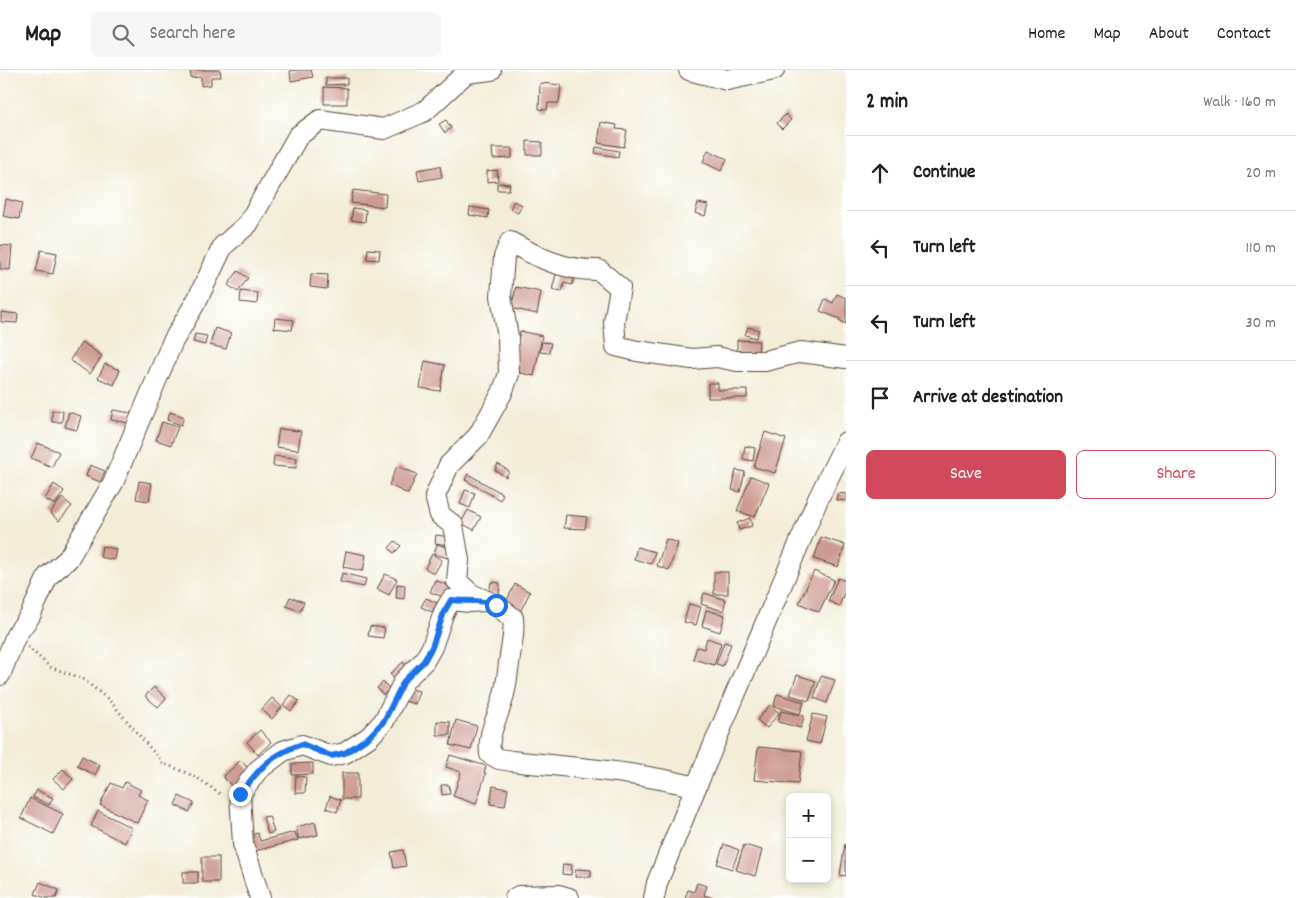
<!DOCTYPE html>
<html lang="en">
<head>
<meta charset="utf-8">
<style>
	:root { --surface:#fff; --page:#f6f6f6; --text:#202124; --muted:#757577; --line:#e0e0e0; --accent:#d1495b }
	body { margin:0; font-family:Dekko,sans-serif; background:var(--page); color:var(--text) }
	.controls { position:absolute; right:15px; bottom:15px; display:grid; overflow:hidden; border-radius:8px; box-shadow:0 2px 8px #0003 }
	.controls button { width:45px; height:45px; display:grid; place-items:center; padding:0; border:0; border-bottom:1px solid var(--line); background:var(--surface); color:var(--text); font:25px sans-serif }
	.stop { position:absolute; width:15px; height:15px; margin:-11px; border:4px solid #1a73e8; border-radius:50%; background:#fff }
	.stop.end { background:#1a73e8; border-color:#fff; box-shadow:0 1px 5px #0008 }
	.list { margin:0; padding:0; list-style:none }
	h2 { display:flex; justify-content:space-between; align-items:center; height:65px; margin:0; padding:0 20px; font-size:21px }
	h2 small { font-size:16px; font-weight:400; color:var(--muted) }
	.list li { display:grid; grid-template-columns:32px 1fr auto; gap:15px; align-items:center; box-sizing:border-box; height:75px; padding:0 20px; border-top:1px solid var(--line) }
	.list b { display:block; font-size:19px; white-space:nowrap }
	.list em { font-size:16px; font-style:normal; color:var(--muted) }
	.actions { display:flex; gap:10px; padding:15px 20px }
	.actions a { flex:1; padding:11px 0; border:1px solid var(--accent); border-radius:8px; text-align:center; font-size:18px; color:var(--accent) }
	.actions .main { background:var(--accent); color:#fff }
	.icon { flex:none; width:28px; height:28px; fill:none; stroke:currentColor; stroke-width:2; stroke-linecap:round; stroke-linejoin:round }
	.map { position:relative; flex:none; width:846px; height:828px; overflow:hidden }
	header { display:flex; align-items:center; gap:30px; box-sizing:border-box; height:70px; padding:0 25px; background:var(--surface); border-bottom:1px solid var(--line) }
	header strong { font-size:24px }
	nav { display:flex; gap:28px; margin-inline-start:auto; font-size:18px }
	.search { width:350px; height:45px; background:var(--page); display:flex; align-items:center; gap:12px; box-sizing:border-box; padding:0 18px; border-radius:8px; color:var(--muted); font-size:19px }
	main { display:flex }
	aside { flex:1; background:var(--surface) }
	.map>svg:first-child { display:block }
	.building { fill:#cd9b91 }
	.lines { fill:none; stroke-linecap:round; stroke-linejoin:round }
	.minor-casing { stroke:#57473a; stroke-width:22 }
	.path { stroke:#57473a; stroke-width:3; stroke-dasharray:1 4; stroke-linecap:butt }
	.minor { stroke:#fff; stroke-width:20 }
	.route { stroke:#1a73e8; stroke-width:6 }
</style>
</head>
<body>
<header>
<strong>Map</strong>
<div class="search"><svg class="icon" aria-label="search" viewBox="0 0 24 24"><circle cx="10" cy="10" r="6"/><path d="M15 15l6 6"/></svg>Search here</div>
<nav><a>Home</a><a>Map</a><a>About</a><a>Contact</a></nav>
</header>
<main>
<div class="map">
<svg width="846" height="828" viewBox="0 0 846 828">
	<rect width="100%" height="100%" fill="#fff"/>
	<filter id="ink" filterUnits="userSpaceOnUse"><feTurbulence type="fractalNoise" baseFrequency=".02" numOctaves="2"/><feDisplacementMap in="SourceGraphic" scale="10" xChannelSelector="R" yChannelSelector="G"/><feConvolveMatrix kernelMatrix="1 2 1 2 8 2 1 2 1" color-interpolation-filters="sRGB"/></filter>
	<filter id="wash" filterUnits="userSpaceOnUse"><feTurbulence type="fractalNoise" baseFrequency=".0096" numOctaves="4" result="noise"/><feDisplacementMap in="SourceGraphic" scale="20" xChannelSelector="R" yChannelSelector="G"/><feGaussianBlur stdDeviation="1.12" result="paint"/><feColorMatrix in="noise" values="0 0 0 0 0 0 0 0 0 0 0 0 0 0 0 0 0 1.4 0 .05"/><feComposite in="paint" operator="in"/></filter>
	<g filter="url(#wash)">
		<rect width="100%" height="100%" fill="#f3edd8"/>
		<g id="blocks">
			<g class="building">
				<polygon points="190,0 220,0 221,7 211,7 211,15 201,16 201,7 191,8"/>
				<polygon points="297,0 311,0 313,7 291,11 290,1"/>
				<polygon points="326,8 347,8 347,14 326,15"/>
				<polygon points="540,13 561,15 559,33 548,33 547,40 539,39"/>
				<polygon points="324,17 347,18 347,34 324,34"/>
				<polygon points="786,44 791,50 782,59 777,53"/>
				<polygon points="446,50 451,58 445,63 439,54"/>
				<polygon points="601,52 617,55 616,59 627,60 624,77 598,73"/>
				<polygon points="527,71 542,72 542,85 527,85"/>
				<polygon points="596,77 619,81 618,87 595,83"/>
				<polygon points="492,78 512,78 512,88 493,89"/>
				<polygon points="708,80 727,89 721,101 703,92"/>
				<polygon points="440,96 442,107 419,111 417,100"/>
				<polygon points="497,100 498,111 487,112 487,101"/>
				<polygon points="497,113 510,114 509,120 497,120"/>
				<polygon points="353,120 386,124 385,137 351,133"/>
				<polygon points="6,129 22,133 19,149 3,146"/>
				<polygon points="514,131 522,135 518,143 510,139"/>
				<polygon points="698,133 708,135 705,146 695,143"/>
				<polygon points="470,137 489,140 488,148 469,145"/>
				<polygon points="353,138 366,140 365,152 351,150"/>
				<polygon points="0,175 12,176 10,200 0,199"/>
				<polygon points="368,179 380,180 379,190 367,189"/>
				<polygon points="41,180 57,183 53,204 36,201"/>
				<polygon points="557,200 575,204 572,215 564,213 562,222 552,220"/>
				<polygon points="238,201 248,208 238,222 228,215"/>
				<polygon points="311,204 328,205 327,219 310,217"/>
				<polygon points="516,217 541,222 537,244 511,238"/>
				<polygon points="241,221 258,223 257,234 240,232"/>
				<polygon points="837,224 846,228 846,254 839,250 840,249 820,241 825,229 833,233"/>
				<polygon points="1,242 18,244 17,253 1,252"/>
				<polygon points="275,248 294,250 292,260 274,258"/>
				<polygon points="748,257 759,260 756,268 745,265"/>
				<polygon points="215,258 231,263 226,279 210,275"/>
				<polygon points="520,261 542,266 534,306 512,301"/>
				<polygon points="195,264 207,266 205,275 193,272"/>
				<polygon points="737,270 759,271 758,286 737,285"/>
				<polygon points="82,272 102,286 90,304 70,290"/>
				<polygon points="542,272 551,273 549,283 540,282"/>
				<polygon points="425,291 445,295 440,321 420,318"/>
				<polygon points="105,294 120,300 114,315 98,308"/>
				<polygon points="708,313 718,313 718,320 747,320 747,328 708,328"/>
				<polygon points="113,340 131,343 129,353 111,350"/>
				<polygon points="52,341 63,341 62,352 52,352"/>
				<polygon points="69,342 81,346 77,360 65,357"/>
				<polygon points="170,342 184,347 181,355 167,350"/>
				<polygon points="162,352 178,357 171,375 156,370"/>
				<polygon points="279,359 301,361 298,380 276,377"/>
				<polygon points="765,362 786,369 775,403 754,397"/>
				<polygon points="38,373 59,382 52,397 31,388"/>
				<polygon points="745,376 755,378 753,391 743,389"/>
				<polygon points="274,386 297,388 296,398 273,396"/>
				<polygon points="498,394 509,401 506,407 495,400"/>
				<polygon points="90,395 105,401 100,412 86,406"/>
				<polygon points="397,396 417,404 408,424 389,415"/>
				<polygon points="736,400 745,402 740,422 732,420"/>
				<polygon points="468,404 503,424 500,430 465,410"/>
				<polygon points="751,406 769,413 755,447 737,441"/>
				<polygon points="139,411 152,413 149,431 136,429"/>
				<polygon points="54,414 64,421 55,435 45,429"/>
				<polygon points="465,420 475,423 470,438 460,434"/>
				<polygon points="838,423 846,424 846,431 836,430"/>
				<polygon points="62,428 72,436 59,451 50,443"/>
				<polygon points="468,440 481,447 474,460 461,453"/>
				<polygon points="566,445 587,447 585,459 564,458"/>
				<polygon points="750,448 752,456 739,460 737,453"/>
				<polygon points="436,465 450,467 448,475 435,473"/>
				<polygon points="821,467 845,475 838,497 814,489"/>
				<polygon points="666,469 678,473 669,500 657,496"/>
				<polygon points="395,471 401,476 394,483 389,478"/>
				<polygon points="437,474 452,479 448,488 434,484"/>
				<polygon points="102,476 116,479 114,490 100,487"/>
				<polygon points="637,477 655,482 651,494 634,489"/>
				<polygon points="346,481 366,485 363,501 343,497"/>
				<polygon points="432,484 442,490 434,504 425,498"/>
				<polygon points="814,501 834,510 819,542 799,533"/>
				<rect x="714" y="502" width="14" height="22"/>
				<polygon points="342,503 366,509 364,517 340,512"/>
				<polygon points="385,504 397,509 389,525 377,519"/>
				<polygon points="838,508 846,511 846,519 839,536 828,531"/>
				<polygon points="435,510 451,517 446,528 430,522"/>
				<polygon points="491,512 500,513 499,524 489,523"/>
				<polygon points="397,514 405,515 404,529 396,528"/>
				<polygon points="515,514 530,522 519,544 504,536"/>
				<polygon points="704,523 726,530 723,541 701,534"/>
				<polygon points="290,527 304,532 300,541 286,536"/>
				<polygon points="426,528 437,533 432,542 421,537"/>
				<polygon points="689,534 701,537 696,555 684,552"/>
				<polygon points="706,540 725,545 720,562 702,556"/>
				<polygon points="370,556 385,558 383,568 368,566"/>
				<polygon points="707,568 721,573 714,595 693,589 697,577 704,579"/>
				<polygon points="724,572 731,574 723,596 716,594"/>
				<polygon points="403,592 409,599 396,611 390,604"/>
				<polygon points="797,605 816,611 809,631 790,625"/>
				<polygon points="821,606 835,610 827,633 814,628"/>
				<polygon points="383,612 390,619 383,625 377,618"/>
				<polygon points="154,617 166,628 158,637 145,626"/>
				<polygon points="405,617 419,621 415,634 401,630"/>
				<polygon points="777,624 804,632 800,644 774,636"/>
				<polygon points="291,625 299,631 291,641 283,635"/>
				<polygon points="272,628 282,637 272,649 262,639"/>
				<polygon points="770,635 779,643 767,658 757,650"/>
				<polygon points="781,641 804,646 801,658 778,652"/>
				<polygon points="813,644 827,647 820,674 806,671"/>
				<polygon points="456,650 477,656 471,680 450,675"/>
				<polygon points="437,651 450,652 450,665 437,665"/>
				<polygon points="260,660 271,672 258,685 247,672"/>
				<polygon points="758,677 802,681 798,714 754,710"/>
				<polygon points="450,685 486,696 484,703 486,703 476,734 453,726 461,702 446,697"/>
				<polygon points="82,686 100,695 95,705 77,696"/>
				<polygon points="241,690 250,701 233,717 223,707"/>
				<polygon points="313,693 313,704 292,705 292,694"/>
				<polygon points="63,699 73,709 64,719 53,709"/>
				<rect x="342" y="703" width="16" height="26"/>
				<polygon points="296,706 306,707 305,723 295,723"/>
				<polygon points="125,712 141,720 138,725 148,730 137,753 100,735 111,713 122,718"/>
				<polygon points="441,715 449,715 450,724 442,725"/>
				<polygon points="493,716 508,719 505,736 490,734"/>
				<polygon points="37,720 53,728 49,735 33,727"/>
				<polygon points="179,726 194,733 189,742 175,735"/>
				<polygon points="330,726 341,730 337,742 326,738"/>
				<polygon points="30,728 63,744 53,764 21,748"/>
				<polygon points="98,741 132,758 125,773 91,756"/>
				<polygon points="269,746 274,762 268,764 263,747"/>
				<polygon points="315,752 318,765 299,769 296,757"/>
				<polygon points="295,762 298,770 251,782 247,766 258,763 260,771"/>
				<polygon points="724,774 739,780 732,799 717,794"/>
				<polygon points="845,774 846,774 846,806 840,805"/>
				<polygon points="744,775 762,780 755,806 736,800"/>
				<polygon points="403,780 406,796 394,798 391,782"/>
				<rect x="202" y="787" width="17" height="25"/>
				<polygon points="563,794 572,795 571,805 562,804"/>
				<polygon points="576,799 591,800 591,807 575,807"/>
				<rect x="183" y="802" width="15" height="11"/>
				<polygon points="40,812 59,820 56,828 46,828 35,824"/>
				<polygon points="697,813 707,816 704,825 713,828 685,828 688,820 694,822"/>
			</g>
		</g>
	</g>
	<g filter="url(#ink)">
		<use href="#blocks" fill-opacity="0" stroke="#57473a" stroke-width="1"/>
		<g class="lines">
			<defs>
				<g id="minor">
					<polyline points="689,0 727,10 774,0"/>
					<polyline points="0,605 16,565 30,546 48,506 68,489 113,413 172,273 197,230 223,176 248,154 298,66 320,50 384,59 425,41 466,3 491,0"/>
					<path d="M696,717c-61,-16 -122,-19 -184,-26l-13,-2 -9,-5c-3,-21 8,-36 13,-56 4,-14 5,-28 7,-42 2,-15 5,-22 3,-38l-17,-13 -25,-11 -14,-13 2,-21 -6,-35 -13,-10 -5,-19 14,-31 29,-29 24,-43 7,-19 -1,-37 -7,-41 3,-39 6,-15c29,16 55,29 89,28l21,18 -6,34 2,24 21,5 55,8 25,-2 20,4h28l36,-9 45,6"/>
					<polyline points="260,828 243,774 240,724 258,700 283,681 302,675 331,686 345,683 369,667 384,651 404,611 424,591 432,577 444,542 451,530 469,532 485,531"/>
					<polyline points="515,828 519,826 559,825 569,828"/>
					<polyline points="654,828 657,813 696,717 818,429 846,372"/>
				</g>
			</defs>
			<use href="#minor" class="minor-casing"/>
			<polyline class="path" points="28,577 50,597 83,609 109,630 163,693 196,707 222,725"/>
			<use href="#minor" class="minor"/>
		</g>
	</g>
	<g class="lines" filter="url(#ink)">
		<path class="route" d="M240,724c19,-25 30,-39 62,-50l29,12 14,-3 24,-16 15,-16 20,-40 20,-20 8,-14 12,-35 7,-12c15,2 32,-1 45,5"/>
	</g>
</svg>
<div class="controls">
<button>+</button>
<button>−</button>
</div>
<div class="stop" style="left:496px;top:535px"></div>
<div class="stop end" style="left:240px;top:724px"></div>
</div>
<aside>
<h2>2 min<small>Walk · 160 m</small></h2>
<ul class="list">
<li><svg class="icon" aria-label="ahead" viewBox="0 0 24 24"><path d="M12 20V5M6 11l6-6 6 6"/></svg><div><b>Continue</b></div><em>20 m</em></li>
<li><svg class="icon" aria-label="left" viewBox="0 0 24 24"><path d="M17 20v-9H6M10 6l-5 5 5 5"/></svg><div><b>Turn left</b></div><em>110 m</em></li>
<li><svg class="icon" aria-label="left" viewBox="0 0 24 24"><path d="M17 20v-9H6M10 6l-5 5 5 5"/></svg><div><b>Turn left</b></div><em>30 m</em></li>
<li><svg class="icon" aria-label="arrive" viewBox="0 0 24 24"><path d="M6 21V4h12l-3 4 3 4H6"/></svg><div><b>Arrive at destination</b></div></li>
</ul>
<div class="actions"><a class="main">Save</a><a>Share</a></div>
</aside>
</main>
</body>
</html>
